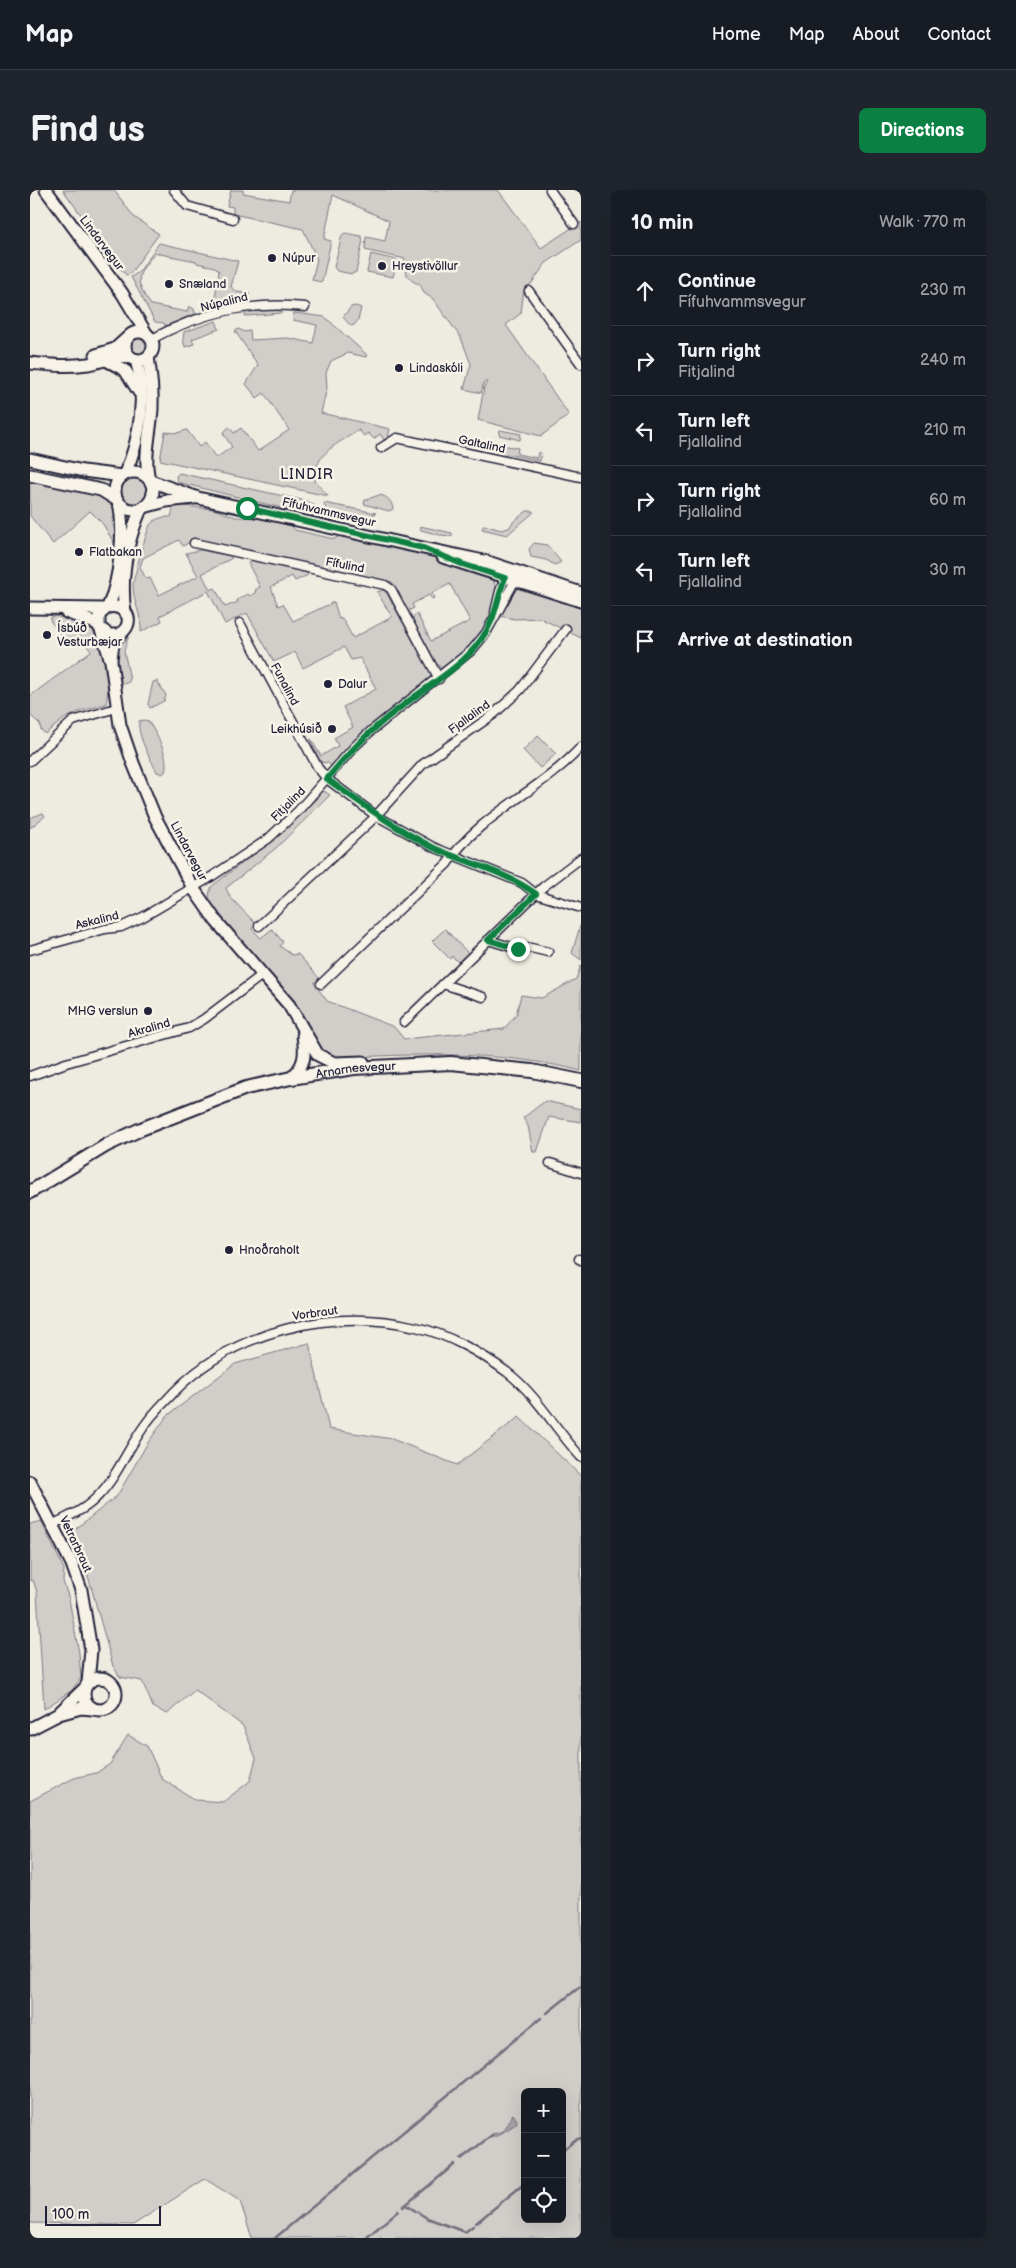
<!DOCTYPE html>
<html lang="en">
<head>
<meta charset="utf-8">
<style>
	:root { --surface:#171b24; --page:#20242c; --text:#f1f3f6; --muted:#9ea1a6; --line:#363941; --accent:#0b8043 }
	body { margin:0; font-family:"Balsamiq Sans",sans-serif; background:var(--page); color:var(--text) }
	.controls { position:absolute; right:15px; bottom:15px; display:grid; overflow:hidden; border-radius:8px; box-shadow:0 5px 20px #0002 }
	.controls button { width:45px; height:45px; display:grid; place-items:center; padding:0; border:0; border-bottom:1px solid var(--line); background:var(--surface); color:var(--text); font:25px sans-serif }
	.scale { position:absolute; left:15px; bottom:12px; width:116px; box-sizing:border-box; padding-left:5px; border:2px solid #22223b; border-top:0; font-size:14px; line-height:18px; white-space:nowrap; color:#22223b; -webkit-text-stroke:4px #f7f3e8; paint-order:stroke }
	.stop { position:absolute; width:15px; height:15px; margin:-11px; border:4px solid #0b8043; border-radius:50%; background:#fff }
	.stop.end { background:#0b8043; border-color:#fff; box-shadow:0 1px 5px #0008 }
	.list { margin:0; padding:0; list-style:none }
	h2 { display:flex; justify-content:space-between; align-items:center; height:65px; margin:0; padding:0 20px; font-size:21px }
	h2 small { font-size:16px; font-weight:400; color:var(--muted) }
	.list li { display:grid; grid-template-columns:32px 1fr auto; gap:15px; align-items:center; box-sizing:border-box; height:70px; padding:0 20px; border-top:1px solid var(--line) }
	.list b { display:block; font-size:19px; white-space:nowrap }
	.list p { margin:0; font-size:16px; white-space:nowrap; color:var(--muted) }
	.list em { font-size:16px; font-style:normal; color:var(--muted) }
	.icon { flex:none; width:28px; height:28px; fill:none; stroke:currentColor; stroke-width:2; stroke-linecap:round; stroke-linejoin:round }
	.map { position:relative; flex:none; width:551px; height:2048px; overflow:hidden; border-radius:8px }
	header { display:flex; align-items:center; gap:30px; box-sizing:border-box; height:70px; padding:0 25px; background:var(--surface); border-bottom:1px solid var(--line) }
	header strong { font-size:24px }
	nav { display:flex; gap:28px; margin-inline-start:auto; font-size:18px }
	.intro { display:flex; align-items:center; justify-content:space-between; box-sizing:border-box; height:120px; padding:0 30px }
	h1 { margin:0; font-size:35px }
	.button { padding:12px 22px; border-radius:8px; background:var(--accent); color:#fff; font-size:18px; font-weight:700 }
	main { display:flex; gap:30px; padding:0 30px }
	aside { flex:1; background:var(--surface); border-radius:8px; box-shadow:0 5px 20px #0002 }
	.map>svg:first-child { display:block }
	.green { fill:#d1cdc9; stroke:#7a7882; fill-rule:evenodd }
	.water { fill:#a6a3a6; stroke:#716f7b }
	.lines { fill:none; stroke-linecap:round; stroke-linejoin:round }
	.stream { stroke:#716f7b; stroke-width:2.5 }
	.street-casing { stroke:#22223b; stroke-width:11 }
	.secondary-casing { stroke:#22223b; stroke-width:15 }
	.primary-casing { stroke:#22223b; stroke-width:16 }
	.street { stroke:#f7f3e8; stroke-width:8 }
	.secondary { stroke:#f7f3e8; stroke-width:11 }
	.primary { stroke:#f7f3e8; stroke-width:12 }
	.route { stroke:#0b8043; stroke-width:6 }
	.poi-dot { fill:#22223b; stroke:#f7f3e8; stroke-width:2 }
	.labels { text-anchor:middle; stroke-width:5; stroke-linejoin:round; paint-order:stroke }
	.street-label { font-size:12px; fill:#22223b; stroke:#f7f3e8 }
	.poi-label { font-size:12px; fill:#22223b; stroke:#f7f3e8; text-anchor:start }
	.neighbourhood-label { font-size:14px; letter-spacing:1px; fill:#22223b; stroke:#f7f3e8 }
</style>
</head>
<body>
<header>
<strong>Map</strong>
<nav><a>Home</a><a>Map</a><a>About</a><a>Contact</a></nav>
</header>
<div class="intro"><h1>Find us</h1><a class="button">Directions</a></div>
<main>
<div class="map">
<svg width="551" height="2048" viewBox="0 0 551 2048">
	<rect width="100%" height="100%" fill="#eeebe1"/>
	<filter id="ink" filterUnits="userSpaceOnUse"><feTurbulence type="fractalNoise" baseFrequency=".02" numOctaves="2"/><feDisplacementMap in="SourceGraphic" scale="10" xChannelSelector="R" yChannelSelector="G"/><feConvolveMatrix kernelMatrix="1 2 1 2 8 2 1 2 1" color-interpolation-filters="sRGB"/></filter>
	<g filter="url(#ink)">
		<g class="green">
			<polygon points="33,0 84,0 104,27 129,44 100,84 96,85 86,73"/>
			<path d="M201,0h12v3l46,8 2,-11h207l43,58 40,-26v18l-35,23 -15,21 -7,5 -3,24 -15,12 63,90 -28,21 -63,-16 6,-33 3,-5h-3l-3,11 -17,-4 7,-25 -10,-26 -28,-39 -9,-6 -4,-9c-12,-2 -18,-15 -15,-25l-40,-9 1,-13 19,4 4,-20 -56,-26 -9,44 7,2 -9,41 -10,-2 5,-21 -14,-30 -70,-15v-7l-6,-1z"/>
			<polygon points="315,43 331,46 333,50 326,82 322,84 307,81 304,77 312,45"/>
			<path d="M129,53l79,18 -7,26 6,5 13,2 -6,6 -38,11 -2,-1 -2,-6 13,-6 4,-27 -4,-4 -18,-4 -1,-2 -41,-8c-18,21 -22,27 -4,52l36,7 2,-6 5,3 1,4 -1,3 -29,10 -1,-3 -9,-1 -24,-45 8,-5z"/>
			<polygon points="341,64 367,70 363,87 337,82"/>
			<polygon points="326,116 331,118 328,130 324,135 321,136 313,127 321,117"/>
			<polygon points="231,120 250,120 252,123 215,126 215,123"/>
			<path d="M264,123l31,4 42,38 -1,2 -18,-4 -17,8 -5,12 1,15 -6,25 69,16 -2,9 -4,2 -4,-6 -6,5 -6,-6 -4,3 -5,-6c-21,14 -45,22 -44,51l13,15 -168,-36 5,-28 12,1 10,-3 12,17 6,-5 11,16 16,-11 -9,-14 6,-6 5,6 7,-5 17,23 31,-21 -25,-37 -7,5 -11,-14 12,-19 -23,-34 4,-2 5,3 6,-1 1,9 36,-2 26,5 4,-18 -24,-5z"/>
			<polygon points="186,131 189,139 162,149 164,154 155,157 153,149 154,142"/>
			<circle cx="109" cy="156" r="10"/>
			<polygon points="470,240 491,244 490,250 469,245"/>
			<polygon points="439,247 439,253 465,259 467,254 488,258 487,264 507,268 508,262 511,263 510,271 434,255"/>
			<polygon points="149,283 276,311 283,314 292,328 147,292 146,286"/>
			<circle cx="104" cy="301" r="14"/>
			<path d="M0,290c18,4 69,9 80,23 4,4 5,10 6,14l-4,2 3,15 -1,9 -11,-19 -13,-13 -37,33 -23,-28z"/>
			<path d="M349,305c8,1 13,6 14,14l-4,2 -25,-7 1,-4z"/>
			<polygon points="294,313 346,323 333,331 297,322"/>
			<path d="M144,315l39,4 23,8 39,2 15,5 5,6 39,9 9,-5 88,21 61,23c18,31 -26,75 -48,92l-7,-6 -25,-46 5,-4 14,27 39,-20 -20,-37 -18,9 2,5 -2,1 -3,-4 -17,9 2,4 -6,3 -16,-29 -197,-43 -12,7 -4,-6 -36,18 -3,9 6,12 4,-1 9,17 39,-19 -12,-23 14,-3 30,6 2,2 -30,16 8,16 5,-2 10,19 13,-5 -1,-2 11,-6 2,2 6,-4 -1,-2 5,-3 -12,-24 6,-3 53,13 1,2 -13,6 -3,-5 -21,11 7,19 5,-2 10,17 41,-19 5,17 3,-1 11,20 39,-21 -15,-25 6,-2 3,2 46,84 -1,4 -65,51 -35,35 -3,-3 -7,-1 -11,-22 1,-1 10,17 17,-10 -4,-8 19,-11 -10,-20 33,-18 -16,-31 -9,2 -7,-13 -41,21 -8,-16 -21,10 -27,-49 -22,11 -17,-33 -48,25 2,5 -21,11c1,-17 -8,-30 -8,-46 0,-7 14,-56 17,-61 5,-7 13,-8 21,-8z"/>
			<polygon points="497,321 503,321 503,323 477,345 452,339 454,335 471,340 479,338 483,332"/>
			<polygon points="390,336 422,343 422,346 410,345 391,340"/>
			<polygon points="504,353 517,355 531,372 525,375 516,370 501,367 499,359"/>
			<polygon points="492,396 551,413 551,448 510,428 485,429 469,426 485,400"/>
			<path d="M23,426c10,2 25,2 34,8 17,13 24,61 19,80l-25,7 -17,8 -19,15 -4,-4 -1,-6 -10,-9v-19l61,-45 -12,-15 -11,6 -17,-20 -1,-3z"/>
			<path d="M103,432l-9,29 6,28 -2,4 -13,2c-2,-27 3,-40 18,-63z"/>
			<polygon points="127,491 136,505 134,511 120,518 118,514 123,492"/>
			<path d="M114,530l4,1c8,12 22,36 17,51l-3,2 -5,-2c-7,-14 -20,-36 -18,-51z"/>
			<polygon points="508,546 526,564 510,578 493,560"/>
			<path d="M294,601l6,4 -54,53 -50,40 4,9 26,27 -4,5 9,9 11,-9 11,13 -3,4 12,9 6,-1 21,24 -5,5 13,18 67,26 10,12 100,-10 12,-14 5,-20 21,3 34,-19 5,-14v106c-81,-21 -165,-17 -248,-13l-9,-4 -113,-150 -2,-9 2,-8 74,-57z"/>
			<polygon points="13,623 15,626 0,638 0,628"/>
			<polygon points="550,736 551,736 551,770 542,763"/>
			<polygon points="415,739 438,763 428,772 422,766 420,769 402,751"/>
			<polygon points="515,911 551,919 551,932 519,927 507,962 503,962 498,936 493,928"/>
			<path d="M279,1153l20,86 63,10 65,26 62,-48 62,59v762h-329l-12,-37 -35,-22 -72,46 -103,-2v-422l44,-23 22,-5 14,-9 18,-29 19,11 15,33 34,21 27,2 27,-21 6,-23 -13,-32 -48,-36 -28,24 -14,-7 -11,-26 -22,-4 -7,-11 -31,-112 -9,-23 44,-35 30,-52 20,-28 68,-52zM495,1902h37v127h-37z"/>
			<polygon points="11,1331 34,1379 33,1391 39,1409 49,1463 51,1488 42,1500 14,1519 7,1402 3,1390 0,1391 0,1334"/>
		</g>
		<path class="water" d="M483,1924l4,6 -1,4 -19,12h-5l-1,-2c15,-1 15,-8 22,-20z"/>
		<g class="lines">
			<g class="stream">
				<polyline points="517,1823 551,1796"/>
				<polyline points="532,1961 545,1950 551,1948"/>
				<polyline points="431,1969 462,1945"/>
				<polyline points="376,2015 397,2028 435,2042 443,2036"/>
				<polyline points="373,2017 425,1974"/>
				<polyline points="446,2033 495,1993"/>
				<polyline points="245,2048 511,1828"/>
				<polyline points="336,2048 368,2021"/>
			</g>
			<defs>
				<g id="street">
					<polyline points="144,0 157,16 203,29"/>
					<polyline points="520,0 544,34"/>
					<polyline points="499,101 551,174"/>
					<path d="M122,149c47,-26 100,-38 153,-32"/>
					<polyline points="351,258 367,248 551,287"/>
					<polyline points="164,353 355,395 361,399 409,489"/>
					<polyline points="465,422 470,401 477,383"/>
					<polyline points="210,433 288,578 297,589 345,625 403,657 492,693 506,704 551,718"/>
					<polyline points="0,571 43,531 86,518"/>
					<polyline points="229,736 342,630 393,574 464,524 490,500 536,439"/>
					<polyline points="458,750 488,759 501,758 518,762"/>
					<polyline points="0,760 75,739 91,737 113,727 181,687 238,649 268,621 324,557 341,541 442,460 456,443 487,387"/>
					<path d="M291,794l126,-120c32,-50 94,-73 134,-117"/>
					<polyline points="413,794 453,807"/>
					<polyline points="374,832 513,697 551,668"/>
					<polyline points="0,886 36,873 159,838 174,829 232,785"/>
					<polyline points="520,973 551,983"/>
					<polyline points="549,1069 551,1070"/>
					<path d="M22,1335c15,-8 33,-15 45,-28 20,-20 31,-49 48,-72 8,-12 20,-23 30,-34 60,-61 158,-84 241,-64 31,7 65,26 91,45 30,23 48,57 74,85"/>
				</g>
				<g id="secondary">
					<polyline points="16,0 92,103 116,143"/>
					<circle cx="109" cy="156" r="14"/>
					<polyline points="66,165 85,159 97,148"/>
					<path d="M118,167c3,18 5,34 4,51 -1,24 -9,48 -3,71"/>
					<polyline points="76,170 95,180 109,202"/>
					<path d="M0,173c23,2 34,4 58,1 14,-2 28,-10 42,-7"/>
					<polyline points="0,269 53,281 92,286"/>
					<circle cx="104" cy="301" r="19"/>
					<path d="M95,283c15,-32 22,-79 11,-113"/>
					<polyline points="0,285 71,300 87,310"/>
					<polyline points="121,291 168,308 393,358 458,372 551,403"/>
					<polyline points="114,317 136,311 164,308"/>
					<polyline points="413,367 551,411"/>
					<path d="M78,417c12,-26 17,-77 11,-104"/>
					<polyline points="0,418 74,419"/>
					<polyline points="36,422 68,434"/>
					<path d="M95,422c-5,-35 2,-71 16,-103"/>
					<polyline points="71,440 81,471 90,535 103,573 125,627 163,698 186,731 259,815 288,865 304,873 333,872"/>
					<path d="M81,469c1,-6 1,-14 4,-19 3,-5 8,-7 11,-12 8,-13 -6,-24 -18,-21l-9,8v12l10,8h10"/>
					<path d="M261,888c14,-12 15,-24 12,-42"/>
					<polyline points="0,1292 42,1374 51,1400 61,1460 58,1493"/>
					<circle cx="70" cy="1504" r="16"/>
					<polyline points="29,1524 51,1518 62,1519"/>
					<polyline points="0,1539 27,1525 54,1499"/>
				</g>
				<g id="primary">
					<path id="s1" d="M0,1002l77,-47 34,-16 105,-41 45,-10 63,-10 97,-5 81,8 49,10"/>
				</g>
			</defs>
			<use href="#street" class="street-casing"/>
			<use href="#secondary" class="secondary-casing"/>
			<use href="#primary" class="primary-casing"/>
			<use href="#street" class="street"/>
			<use href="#secondary" class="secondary"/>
			<use href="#primary" class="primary"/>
		</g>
	</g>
	<g class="lines" filter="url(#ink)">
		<path class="route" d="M217,318l176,40 39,16 43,14c-9,23 -9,42 -25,63 -19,27 -53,45 -79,66 -28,20 -52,45 -74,72 35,25 69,50 107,69 33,15 73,24 102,46l-48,46 30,9"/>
	</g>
	<g class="poi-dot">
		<circle cx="242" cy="68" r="5"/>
		<circle cx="352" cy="76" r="5"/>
		<circle cx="139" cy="94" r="5"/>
		<circle cx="369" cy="178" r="5"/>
		<circle cx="49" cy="362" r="5"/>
		<circle cx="17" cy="445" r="5"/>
		<circle cx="298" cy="494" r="5"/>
		<circle cx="302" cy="539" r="5"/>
		<circle cx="118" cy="821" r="5"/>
		<circle cx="199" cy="1060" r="5"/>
	</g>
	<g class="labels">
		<g class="street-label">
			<text transform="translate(72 53) rotate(53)" y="4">Lindarvegur</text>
			<text transform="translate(194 112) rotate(-14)" y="4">Núpalind</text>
			<text transform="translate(452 254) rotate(12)" y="4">Galtalind</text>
			<text transform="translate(299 322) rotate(13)" y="4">Fífuhvammsvegur</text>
			<text transform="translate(315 375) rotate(11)" y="4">Fífulind</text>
			<text transform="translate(255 494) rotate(62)" y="4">Funalind</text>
			<text transform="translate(439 527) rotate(-36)" y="4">Fjallalind</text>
			<text transform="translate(258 614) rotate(-45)" y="4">Fitjalind</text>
			<text transform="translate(159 661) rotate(62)" y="4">Lindarvegur</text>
			<text transform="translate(67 730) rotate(-14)" y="4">Askalind</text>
			<text transform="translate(119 838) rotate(-16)" y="4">Akralind</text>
			<text dy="4" stroke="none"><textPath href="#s1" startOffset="352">Arnarnesvegur</textPath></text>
			<text transform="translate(285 1123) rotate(-8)" y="4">Vorbraut</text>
			<text transform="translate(46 1354) rotate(65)" y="4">Vetrarbraut</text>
		</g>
		<g class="poi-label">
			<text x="252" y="72">Núpur</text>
			<text x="362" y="80">Hreystivöllur</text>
			<text x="149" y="98">Snæland</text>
			<text x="379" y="182">Lindaskóli</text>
			<text x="59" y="366">Flatbakan</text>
			<text x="27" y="442">Ísbúð<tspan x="27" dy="14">Vesturbæjar</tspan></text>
			<text x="308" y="498">Dalur</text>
			<text x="292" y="543" text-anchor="end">Leikhúsið</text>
			<text x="108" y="825" text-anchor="end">MHG verslun</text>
			<text x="209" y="1064">Hnoðraholt</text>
		</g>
		<g class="neighbourhood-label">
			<text x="277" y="289">LINDIR</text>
		</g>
	</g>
</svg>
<div class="controls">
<button>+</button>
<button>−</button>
<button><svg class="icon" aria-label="locate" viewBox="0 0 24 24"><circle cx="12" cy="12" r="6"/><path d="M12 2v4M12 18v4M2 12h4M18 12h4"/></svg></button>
</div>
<div class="scale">100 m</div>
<div class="stop" style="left:217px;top:318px"></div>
<div class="stop end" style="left:488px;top:759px"></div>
</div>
<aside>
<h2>10 min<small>Walk · 770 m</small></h2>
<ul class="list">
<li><svg class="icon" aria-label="ahead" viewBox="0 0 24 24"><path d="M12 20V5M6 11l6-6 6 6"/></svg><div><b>Continue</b><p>Fífuhvammsvegur</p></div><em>230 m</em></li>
<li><svg class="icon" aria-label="right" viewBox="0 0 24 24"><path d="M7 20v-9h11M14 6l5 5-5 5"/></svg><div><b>Turn right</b><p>Fitjalind</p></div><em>240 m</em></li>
<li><svg class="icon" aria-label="left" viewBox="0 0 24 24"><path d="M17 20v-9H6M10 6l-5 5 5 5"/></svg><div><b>Turn left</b><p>Fjallalind</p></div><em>210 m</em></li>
<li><svg class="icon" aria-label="right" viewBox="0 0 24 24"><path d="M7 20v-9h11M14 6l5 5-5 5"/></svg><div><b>Turn right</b><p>Fjallalind</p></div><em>60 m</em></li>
<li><svg class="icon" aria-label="left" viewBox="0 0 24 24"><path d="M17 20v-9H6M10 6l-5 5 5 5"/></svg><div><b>Turn left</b><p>Fjallalind</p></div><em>30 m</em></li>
<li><svg class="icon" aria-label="arrive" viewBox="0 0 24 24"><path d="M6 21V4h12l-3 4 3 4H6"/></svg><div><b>Arrive at destination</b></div></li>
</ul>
</aside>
</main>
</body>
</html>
